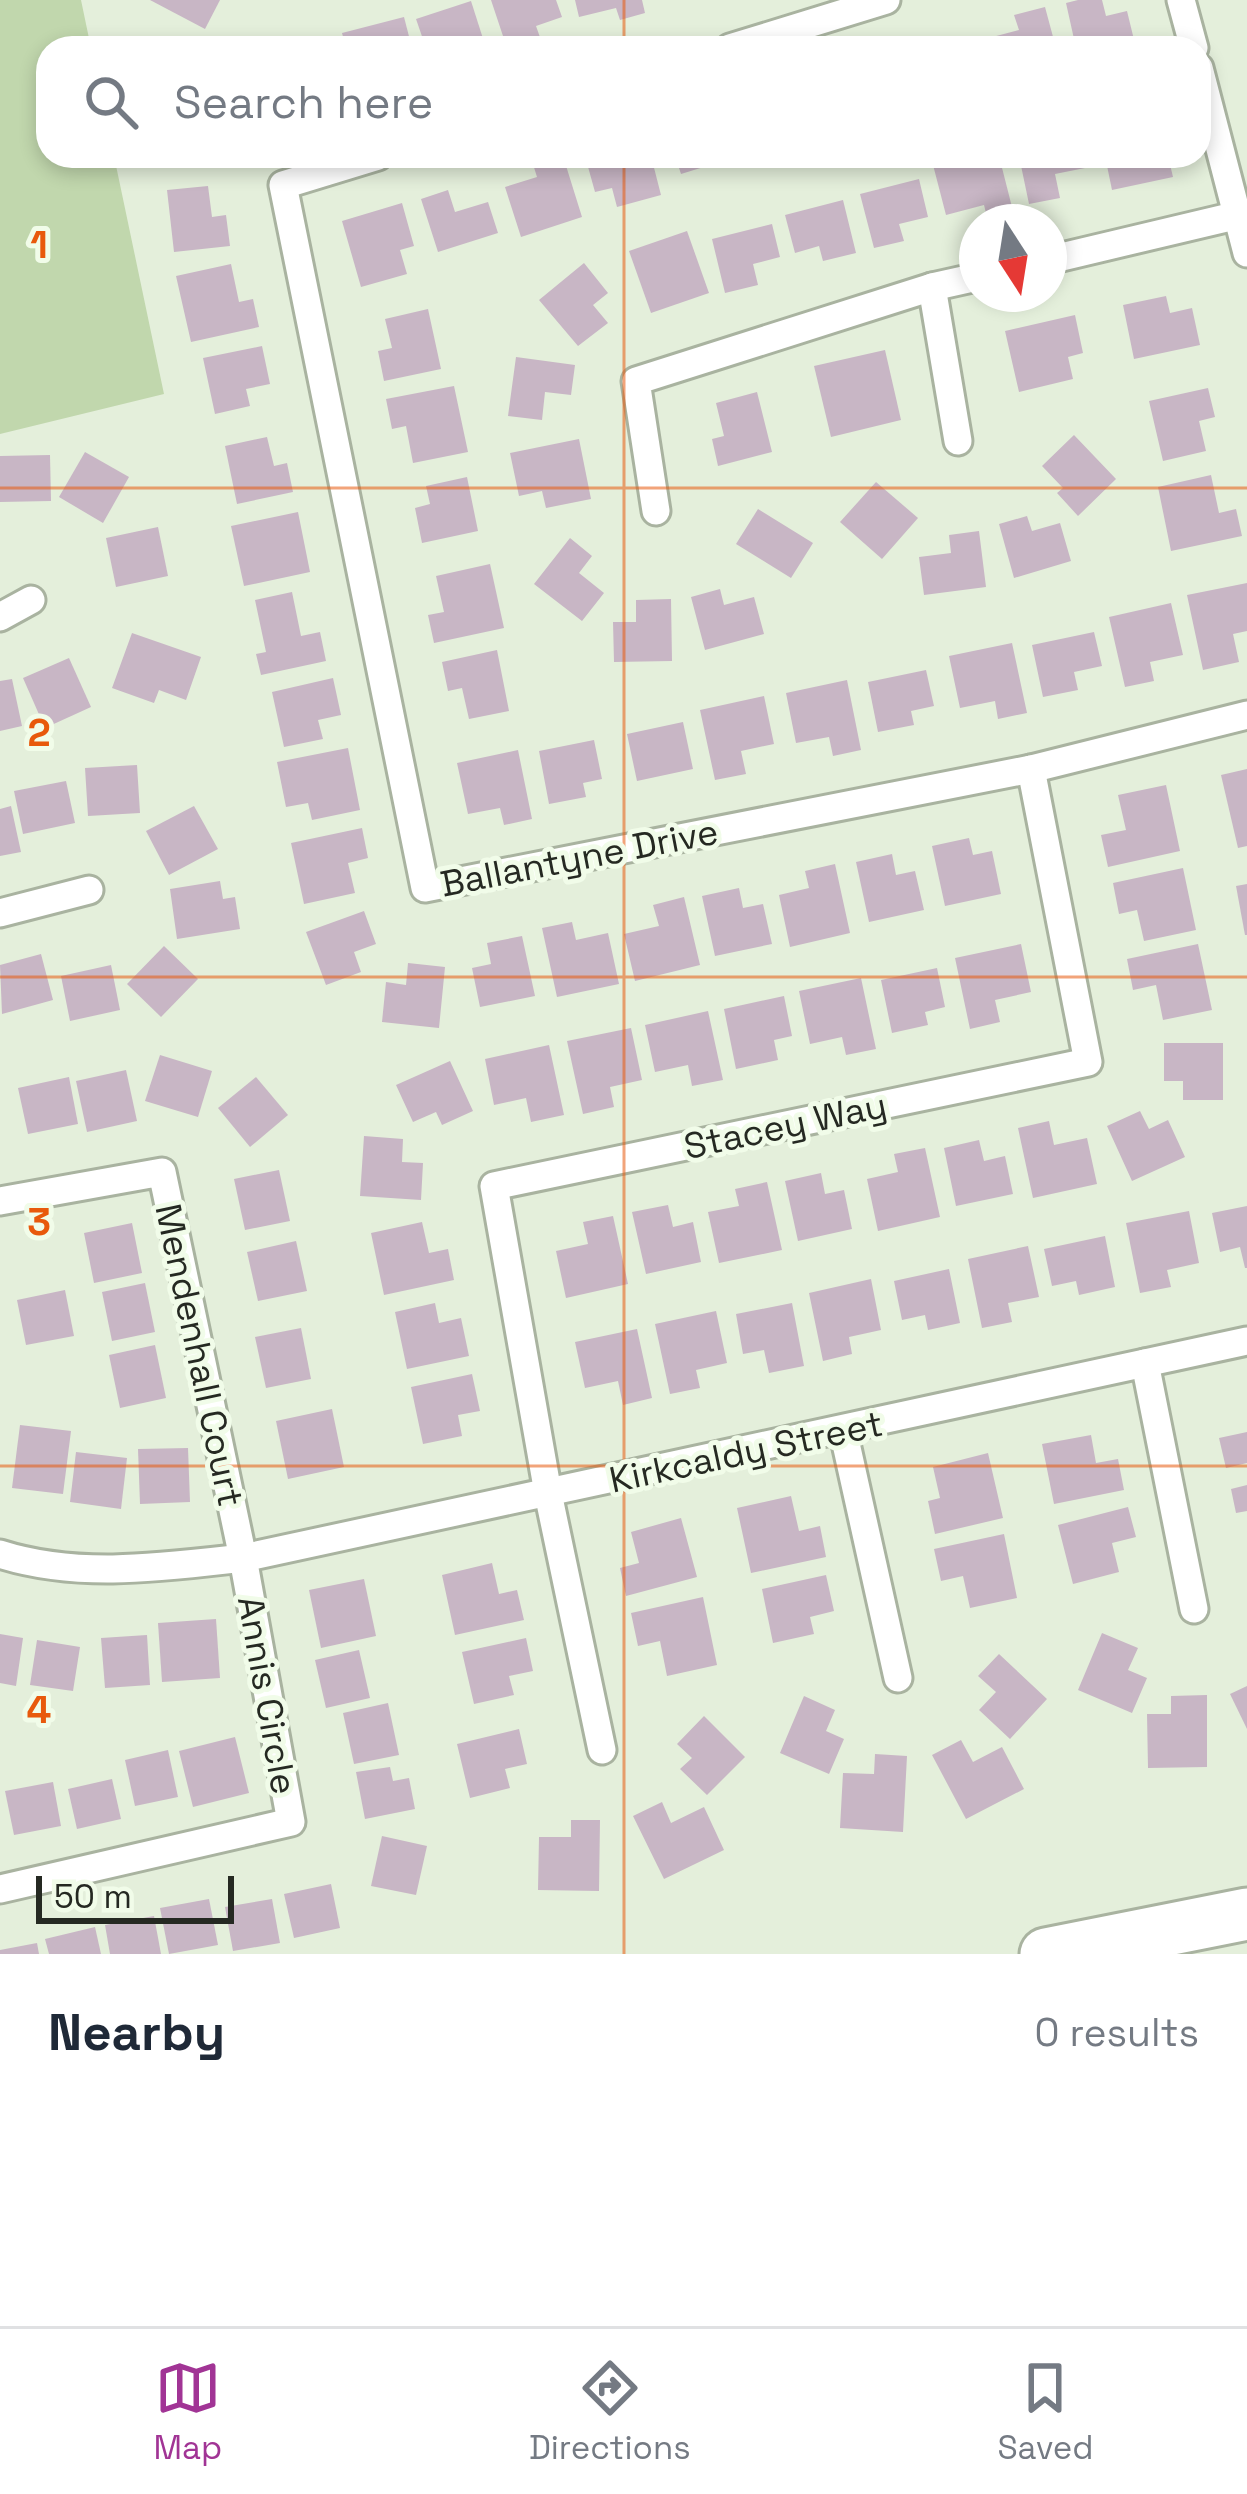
<!DOCTYPE html>
<html lang="en">
<head>
<meta charset="utf-8">
<style>
	:root { --surface:#fff; --page:#f2f2f3; --text:#1f2937; --muted:#747a83; --line:#e0e1e3; --accent:#a13495 }
	body { margin:0; font-family:"Space Grotesk",sans-serif; background:var(--page); color:var(--text) }
	.compass { position:absolute; left:959px; top:204px; width:108px; height:108px; border-radius:50%; background:var(--surface); box-shadow:0 6px 18px #0003; rotate:168deg }
	.scale { position:absolute; left:36px; bottom:30px; width:198px; box-sizing:border-box; padding-left:12px; border:6px solid #252922; border-top:0; font-size:33px; line-height:42px; white-space:nowrap; color:#252922; -webkit-text-stroke:9px #f1fce9; paint-order:stroke }
	.list { margin:0; padding:0; list-style:none }
	h2 { display:flex; justify-content:space-between; align-items:center; height:156px; margin:0; padding:0 48px; font-size:51px }
	h2 small { font-size:39px; font-weight:400; color:var(--muted) }
	.icon { flex:none; width:66px; height:66px; fill:none; stroke:currentColor; stroke-width:2; stroke-linecap:round; stroke-linejoin:round }
	.map { position:relative; flex:none; width:1247px; height:1954px; overflow:hidden }
	.search { position:absolute; background:var(--surface); box-shadow:0 6px 18px #0003; left:36px; right:36px; top:36px; height:132px; display:flex; align-items:center; gap:30px; box-sizing:border-box; padding:0 42px; border-radius:36px; color:var(--muted); font-size:45px }
	.sheet { height:372px; background:var(--surface) }
	nav { display:flex; justify-content:space-around; align-items:center; box-sizing:border-box; height:168px; border-top:3px solid var(--line); background:var(--surface); font-size:33px; color:var(--muted) }
	nav a { display:grid; justify-items:center; gap:6px }
	nav .on { color:var(--accent) }
	.map>svg:first-child { display:block }
	.green { fill:#c1d7ad }
	.building { fill:#c8b6c5 }
	.lines { fill:none; stroke-linecap:round; stroke-linejoin:round }
	.minor-casing { stroke:#a9b3a0; stroke-width:33 }
	.motorway-casing { stroke:#a9b3a0; stroke-width:57 }
	.minor { stroke:#fff; stroke-width:27 }
	.motorway { stroke:#fff; stroke-width:51 }
	.grid { fill:none; stroke:#e8590c; stroke-width:3; stroke-opacity:0.55 }
	.labels { text-anchor:middle; stroke-width:10; stroke-linejoin:round; paint-order:stroke }
	.street-label { font-size:36px; fill:#252922; stroke:#f1fce9 }
	.grid-label { font-size:39px; text-anchor:middle; font-weight:bold; fill:#e8590c; stroke:#f1fce9; stroke-width:10; stroke-linejoin:round; paint-order:stroke }
</style>
</head>
<body>
<div class="map">
<svg width="1247" height="1954" viewBox="0 0 1247 1954">
	<rect width="100%" height="100%" fill="#e4efdb"/>
	<polygon class="green" points="0,0 81,0 91,48 48,48 48,156 114,156 164,394 0,434"/>
	<g class="building">
		<polygon points="150,0 220,0 205,29"/>
		<polygon points="491,0 556,0 562,17 536,26 542,43 507,48"/>
		<polygon points="575,0 642,0 645,13 620,20 616,8 579,17"/>
		<polygon points="1078,0 1102,0 1106,16 1127,11 1136,48 1076,48 1066,3"/>
		<polygon points="471,1 486,48 426,48 416,19"/>
		<polygon points="1045,7 1056,48 988,48 985,39 1019,30 1014,15"/>
		<polygon points="404,17 412,48 346,48 342,33"/>
		<polygon points="548,156 563,156 582,217 521,237 505,187 537,177 532,161"/>
		<polygon points="585,156 651,156 661,195 617,207 612,188 595,192"/>
		<polygon points="675,156 736,156 736,157 681,174"/>
		<polygon points="951,156 999,156 1013,211 987,217 984,205 946,215 932,161"/>
		<polygon points="1019,156 1083,156 1085,168 1055,174 1060,198 1029,204"/>
		<polygon points="1105,156 1168,156 1173,177 1112,190"/>
		<polygon points="919,179 928,217 899,224 904,241 874,248 860,194"/>
		<polygon points="208,186 212,217 226,215 230,246 174,252 167,190"/>
		<polygon points="448,190 455,212 488,202 498,233 438,252 421,199"/>
		<polygon points="843,200 856,253 823,261 819,246 795,253 785,215"/>
		<polygon points="402,203 414,246 400,250 407,274 361,287 342,221"/>
		<polygon points="772,224 780,257 753,264 758,285 725,293 712,239"/>
		<polygon points="687,231 709,293 651,313 629,251"/>
		<polygon points="584,263 608,293 593,305 608,323 578,346 539,300"/>
		<polygon points="231,264 239,302 253,299 259,327 191,342 176,276"/>
		<polygon points="1166,296 1170,313 1192,308 1200,345 1134,359 1123,305"/>
		<polygon points="428,309 441,369 384,381 378,351 392,348 385,319"/>
		<polygon points="1075,315 1083,353 1068,357 1073,379 1019,392 1005,331"/>
		<polygon points="262,346 270,384 246,389 250,406 215,414 203,358"/>
		<polygon points="885,350 901,420 831,437 814,366"/>
		<polygon points="516,357 575,365 571,395 545,392 542,420 508,416"/>
		<polygon points="454,386 468,452 413,463 406,426 392,429 386,399"/>
		<polygon points="1208,388 1215,417 1199,421 1206,451 1163,461 1149,401"/>
		<polygon points="757,392 772,452 718,466 712,439 724,436 716,403"/>
		<polygon points="1074,435 1116,479 1078,516 1057,493 1063,488 1042,466"/>
		<polygon points="267,437 274,466 287,463 293,492 237,504 225,446"/>
		<polygon points="579,439 591,499 546,508 542,491 519,496 510,453"/>
		<polygon points="85,452 129,477 103,523 59,497"/>
		<polygon points="50,455 51,501 0,502 0,456"/>
		<polygon points="1211,475 1219,513 1236,509 1242,536 1171,551 1158,487"/>
		<polygon points="467,477 478,531 422,543 415,508 430,504 426,486"/>
		<polygon points="876,482 918,518 882,559 840,522"/>
		<polygon points="758,509 813,543 791,578 736,544"/>
		<polygon points="298,512 310,572 244,586 231,526"/>
		<polygon points="1027,516 1032,531 1060,523 1071,561 1014,578 999,524"/>
		<polygon points="158,527 168,576 116,587 106,538"/>
		<polygon points="979,531 986,587 924,595 919,557 951,553 949,535"/>
		<polygon points="570,538 592,556 579,573 604,593 582,621 534,584"/>
		<polygon points="490,564 504,628 434,643 428,615 444,612 436,576"/>
		<polygon points="1247,583 1247,631 1233,634 1239,662 1203,670 1187,595"/>
		<polygon points="720,589 724,605 754,597 764,634 705,650 691,597"/>
		<polygon points="292,592 301,636 320,632 326,661 261,675 256,654 266,652 255,600"/>
		<polygon points="671,599 672,661 614,662 613,622 636,622 636,600"/>
		<polygon points="1171,603 1183,655 1150,662 1154,681 1125,687 1109,617"/>
		<polygon points="1094,632 1102,666 1074,672 1078,690 1043,697 1032,645"/>
		<polygon points="132,633 201,657 186,700 159,690 154,703 112,688"/>
		<polygon points="1012,643 1027,713 998,719 995,701 960,708 949,656"/>
		<polygon points="497,650 509,711 469,719 462,688 448,691 442,662"/>
		<polygon points="69,658 91,707 45,728 23,678"/>
		<polygon points="926,670 934,706 911,711 914,725 878,732 868,682"/>
		<polygon points="333,678 341,715 318,720 323,739 284,747 272,692"/>
		<polygon points="12,679 22,726 0,731 0,681"/>
		<polygon points="847,680 861,750 833,756 829,737 796,743 786,693"/>
		<polygon points="764,696 774,744 741,751 746,774 715,780 700,710"/>
		<polygon points="683,722 693,769 637,781 627,734"/>
		<polygon points="594,740 602,779 583,783 586,797 549,804 539,751"/>
		<polygon points="348,748 360,810 312,820 308,803 286,807 277,762"/>
		<polygon points="518,750 532,819 504,825 500,808 468,814 457,763"/>
		<polygon points="137,765 140,813 88,816 85,768"/>
		<polygon points="1247,769 1247,846 1238,848 1221,775"/>
		<polygon points="66,781 75,823 23,834 14,791"/>
		<polygon points="1166,785 1180,851 1108,867 1101,835 1126,830 1118,795"/>
		<polygon points="11,806 21,852 0,856 0,809"/>
		<polygon points="194,806 218,849 169,875 146,831"/>
		<polygon points="362,828 368,858 348,863 355,893 304,904 291,843"/>
		<polygon points="969,838 973,855 992,851 1001,894 945,906 932,846"/>
		<polygon points="892,854 896,875 915,871 924,910 869,922 856,862"/>
		<polygon points="835,864 850,933 790,947 779,895 809,888 805,871"/>
		<polygon points="1183,868 1196,930 1144,941 1137,910 1119,914 1113,883"/>
		<polygon points="220,881 223,899 235,897 240,929 177,939 170,889"/>
		<polygon points="1247,884 1247,935 1245,935 1236,886"/>
		<polygon points="739,888 743,908 763,904 772,944 715,956 702,896"/>
		<polygon points="684,897 700,965 635,981 624,934 659,926 653,905"/>
		<polygon points="364,911 376,944 354,952 361,972 326,985 306,932"/>
		<polygon points="572,922 576,940 608,933 619,984 557,997 542,928"/>
		<polygon points="522,936 535,996 480,1007 472,968 491,964 487,943"/>
		<polygon points="1021,944 1031,992 995,1000 1000,1022 970,1029 955,958"/>
		<polygon points="1198,944 1212,1010 1163,1020 1156,985 1133,990 1127,959"/>
		<polygon points="164,946 198,979 161,1017 127,984"/>
		<polygon points="41,954 53,1000 2,1014 0,965"/>
		<polygon points="408,963 445,967 439,1028 382,1022 386,982 406,985"/>
		<polygon points="111,965 120,1010 70,1021 61,976"/>
		<polygon points="937,968 945,1007 925,1012 928,1025 892,1033 881,980"/>
		<polygon points="861,978 876,1049 846,1055 842,1037 810,1044 799,991"/>
		<polygon points="784,996 792,1036 774,1040 778,1060 736,1069 724,1009"/>
		<polygon points="708,1011 723,1080 692,1086 688,1065 655,1072 645,1025"/>
		<polygon points="631,1028 642,1080 610,1087 614,1107 583,1114 567,1041"/>
		<polygon points="1164,1043 1223,1043 1223,1100 1183,1100 1183,1081 1164,1081"/>
		<polygon points="549,1045 564,1115 531,1122 526,1098 494,1105 485,1059"/>
		<polygon points="160,1055 212,1071 198,1117 145,1101"/>
		<polygon points="450,1061 473,1111 442,1125 436,1112 413,1122 396,1085"/>
		<polygon points="126,1070 137,1121 87,1132 76,1081"/>
		<polygon points="69,1077 78,1124 28,1134 18,1088"/>
		<polygon points="256,1077 288,1115 250,1147 218,1108"/>
		<polygon points="1140,1111 1149,1129 1168,1120 1185,1157 1132,1181 1107,1126"/>
		<polygon points="1049,1121 1054,1145 1087,1138 1097,1184 1033,1198 1018,1128"/>
		<polygon points="364,1136 403,1139 402,1162 423,1163 421,1200 360,1196"/>
		<polygon points="979,1140 984,1161 1005,1156 1013,1194 956,1206 944,1148"/>
		<polygon points="925,1148 940,1217 878,1231 867,1179 898,1172 894,1154"/>
		<polygon points="279,1170 290,1221 245,1230 234,1179"/>
		<polygon points="821,1173 825,1194 844,1190 852,1229 798,1241 785,1181"/>
		<polygon points="767,1182 782,1250 719,1263 708,1212 739,1206 735,1189"/>
		<polygon points="668,1205 673,1227 693,1222 701,1262 646,1274 632,1212"/>
		<polygon points="1247,1206 1247,1268 1245,1268 1240,1247 1220,1252 1212,1213"/>
		<polygon points="1189,1211 1199,1263 1167,1270 1171,1287 1140,1293 1126,1223"/>
		<polygon points="613,1216 628,1284 566,1298 556,1251 588,1244 583,1222"/>
		<polygon points="422,1222 429,1253 448,1249 454,1280 384,1295 371,1233"/>
		<polygon points="132,1223 142,1273 94,1283 84,1233"/>
		<polygon points="1105,1236 1115,1287 1079,1295 1076,1281 1052,1286 1044,1249"/>
		<polygon points="296,1241 307,1291 258,1301 247,1252"/>
		<polygon points="1028,1246 1039,1297 1008,1303 1012,1322 982,1328 968,1259"/>
		<polygon points="949,1269 960,1323 928,1330 925,1315 902,1320 894,1281"/>
		<polygon points="871,1279 881,1330 849,1337 852,1354 823,1361 809,1293"/>
		<polygon points="145,1283 155,1332 112,1341 102,1292"/>
		<polygon points="65,1290 74,1336 26,1345 17,1300"/>
		<polygon points="435,1303 439,1323 461,1318 469,1356 407,1369 395,1312"/>
		<polygon points="792,1303 804,1366 769,1373 764,1350 743,1354 736,1314"/>
		<polygon points="716,1311 727,1363 696,1370 700,1388 670,1394 655,1324"/>
		<polygon points="301,1328 311,1379 266,1388 255,1337"/>
		<polygon points="637,1329 652,1398 623,1405 618,1381 585,1388 575,1342"/>
		<polygon points="155,1345 166,1398 120,1408 109,1355"/>
		<polygon points="472,1374 480,1411 458,1415 462,1436 423,1444 411,1387"/>
		<polygon points="332,1409 344,1467 288,1479 276,1421"/>
		<polygon points="20,1425 71,1431 63,1494 12,1488"/>
		<polygon points="1247,1432 1247,1463 1226,1468 1219,1438"/>
		<polygon points="1091,1435 1096,1463 1118,1459 1124,1490 1054,1504 1042,1444"/>
		<polygon points="188,1448 190,1502 140,1504 138,1449"/>
		<polygon points="76,1452 127,1458 121,1509 70,1502"/>
		<polygon points="988,1453 1003,1518 935,1534 928,1501 940,1498 933,1467"/>
		<polygon points="1247,1485 1247,1511 1236,1513 1231,1489"/>
		<polygon points="791,1496 799,1531 820,1526 826,1557 751,1573 737,1508"/>
		<polygon points="1128,1507 1136,1537 1112,1543 1119,1572 1073,1584 1058,1525"/>
		<polygon points="681,1518 697,1577 626,1596 620,1568 639,1563 631,1532"/>
		<polygon points="1004,1534 1017,1598 970,1608 963,1576 941,1581 934,1549"/>
		<polygon points="492,1563 499,1594 517,1590 524,1620 455,1635 442,1575"/>
		<polygon points="826,1575 834,1611 810,1617 814,1634 773,1643 762,1589"/>
		<polygon points="364,1579 376,1636 321,1648 309,1590"/>
		<polygon points="703,1597 717,1665 667,1676 660,1641 638,1646 631,1613"/>
		<polygon points="216,1619 220,1678 162,1682 158,1623"/>
		<polygon points="1102,1633 1138,1648 1128,1670 1147,1678 1132,1713 1078,1690"/>
		<polygon points="0,1634 23,1638 16,1686 0,1683"/>
		<polygon points="147,1635 150,1685 105,1688 101,1638"/>
		<polygon points="526,1638 533,1671 509,1676 514,1695 474,1704 462,1652"/>
		<polygon points="37,1640 80,1647 73,1691 30,1685"/>
		<polygon points="359,1650 370,1698 326,1708 315,1660"/>
		<polygon points="999,1654 1047,1699 1010,1739 979,1710 996,1692 978,1676"/>
		<polygon points="1247,1686 1247,1729 1230,1694"/>
		<polygon points="1207,1695 1207,1767 1148,1768 1147,1714 1171,1714 1171,1696"/>
		<polygon points="804,1696 835,1710 826,1731 844,1739 829,1774 780,1753"/>
		<polygon points="388,1703 399,1755 354,1764 343,1713"/>
		<polygon points="704,1716 745,1757 707,1795 680,1769 692,1758 677,1744"/>
		<polygon points="519,1729 527,1764 505,1769 510,1788 470,1798 457,1744"/>
		<polygon points="235,1737 249,1793 193,1807 179,1751"/>
		<polygon points="961,1740 973,1762 1002,1747 1024,1789 966,1819 932,1755"/>
		<polygon points="168,1750 178,1797 135,1806 125,1760"/>
		<polygon points="875,1754 907,1756 903,1832 840,1828 843,1773 874,1774"/>
		<polygon points="390,1767 393,1781 409,1778 415,1809 365,1819 356,1772"/>
		<polygon points="112,1779 121,1819 77,1829 68,1789"/>
		<polygon points="53,1782 61,1826 14,1835 5,1791"/>
		<polygon points="662,1802 671,1823 704,1807 724,1850 664,1879 633,1816"/>
		<polygon points="571,1820 600,1820 599,1891 538,1890 539,1837 571,1837"/>
		<polygon points="382,1836 427,1846 416,1895 371,1886"/>
		<polygon points="331,1884 340,1928 294,1938 284,1894"/>
		<polygon points="209,1899 218,1945 169,1954 160,1908"/>
		<polygon points="272,1899 280,1943 233,1951 225,1907"/>
		<polygon points="154,1916 161,1954 110,1954 105,1925"/>
		<polygon points="95,1927 101,1954 49,1954 45,1939"/>
		<polygon points="37,1943 39,1954 0,1954 0,1950"/>
	</g>
	<g class="lines">
		<defs>
			<g id="minor">
				<polyline points="1181,0 1194,48"/>
				<polyline points="730,48 886,0"/>
				<polyline points="1199,68 1247,253"/>
				<polyline points="378,156 283,185 425,888 1031,769 1247,715"/>
				<polyline points="1049,260 1247,213"/>
				<polyline points="932,287 958,441"/>
				<polyline points="656,511 636,381 932,287 977,277"/>
				<polyline points="0,617 31,600"/>
				<polyline points="0,913 89,890"/>
				<polyline points="0,1201 162,1172 243,1558 291,1822 0,1889"/>
				<polyline points="1145,1363 1194,1609"/>
				<polyline points="843,1430 898,1678"/>
				<path d="M0,1554c78,25 163,13 243,4l1004,-217"/>
				<polyline points="602,1750 548,1493 494,1186 1088,1062 1031,769"/>
			</g>
			<polyline id="motorway" points="1046,1954 1247,1914"/>
		</defs>
		<use href="#minor" class="minor-casing"/>
		<use href="#motorway" class="motorway-casing"/>
		<use href="#minor" class="minor"/>
		<use href="#motorway" class="motorway"/>
	</g>
	<path class="grid" d="M624,0v48M624,156v1798M0,488h1247M0,977h1247M0,1466h1247"/>
	<g class="labels">
		<g class="street-label">
			<text transform="translate(579 857) rotate(-11)" y="13">Ballantyne Drive</text>
			<text transform="translate(785 1125) rotate(-12)" y="13">Stacey Way</text>
			<text transform="translate(200 1355) rotate(78)" y="13">Mendenhall Court</text>
			<text transform="translate(746 1451) rotate(-12)" y="13">Kirkcaldy Street</text>
			<text transform="translate(268 1695) rotate(80)" y="13">Annis Circle</text>
		</g>
	</g>
	<g class="grid-label">
		<text x="39" y="258">1</text>
		<text x="39" y="746">2</text>
		<text x="39" y="1235">3</text>
		<text x="39" y="1723">4</text>
	</g>
</svg>
<svg class="compass" viewBox="-18 -18 36 36"><path d="M0-13l5 13h-10z" fill="#e53935"/><path d="M0 13l5-13h-10z" fill="#747a83"/></svg>
<div class="scale">50 m</div>
<div class="search"><svg class="icon" aria-label="search" viewBox="0 0 24 24"><circle cx="10" cy="10" r="6"/><path d="M15 15l6 6"/></svg>Search here</div>
</div>
<section class="sheet">
<h2>Nearby<small>0 results</small></h2>
<ul class="list">
</ul>
</section>
<nav>
<a class="on"><svg class="icon" aria-label="map" viewBox="0 0 24 24"><path d="M3 6l6-2 6 2 6-2v14l-6 2-6-2-6 2zM9 4v14M15 6v14"/></svg>Map</a>
<a><svg class="icon" aria-label="directions" viewBox="0 0 24 24"><path d="M12 3l9 9-9 9-9-9zM9 14v-3h6M13 9l2 2-2 2"/></svg>Directions</a>
<a><svg class="icon" aria-label="saved" viewBox="0 0 24 24"><path d="M7 4h10v16l-5-4-5 4z"/></svg>Saved</a>
</nav>
</body>
</html>
